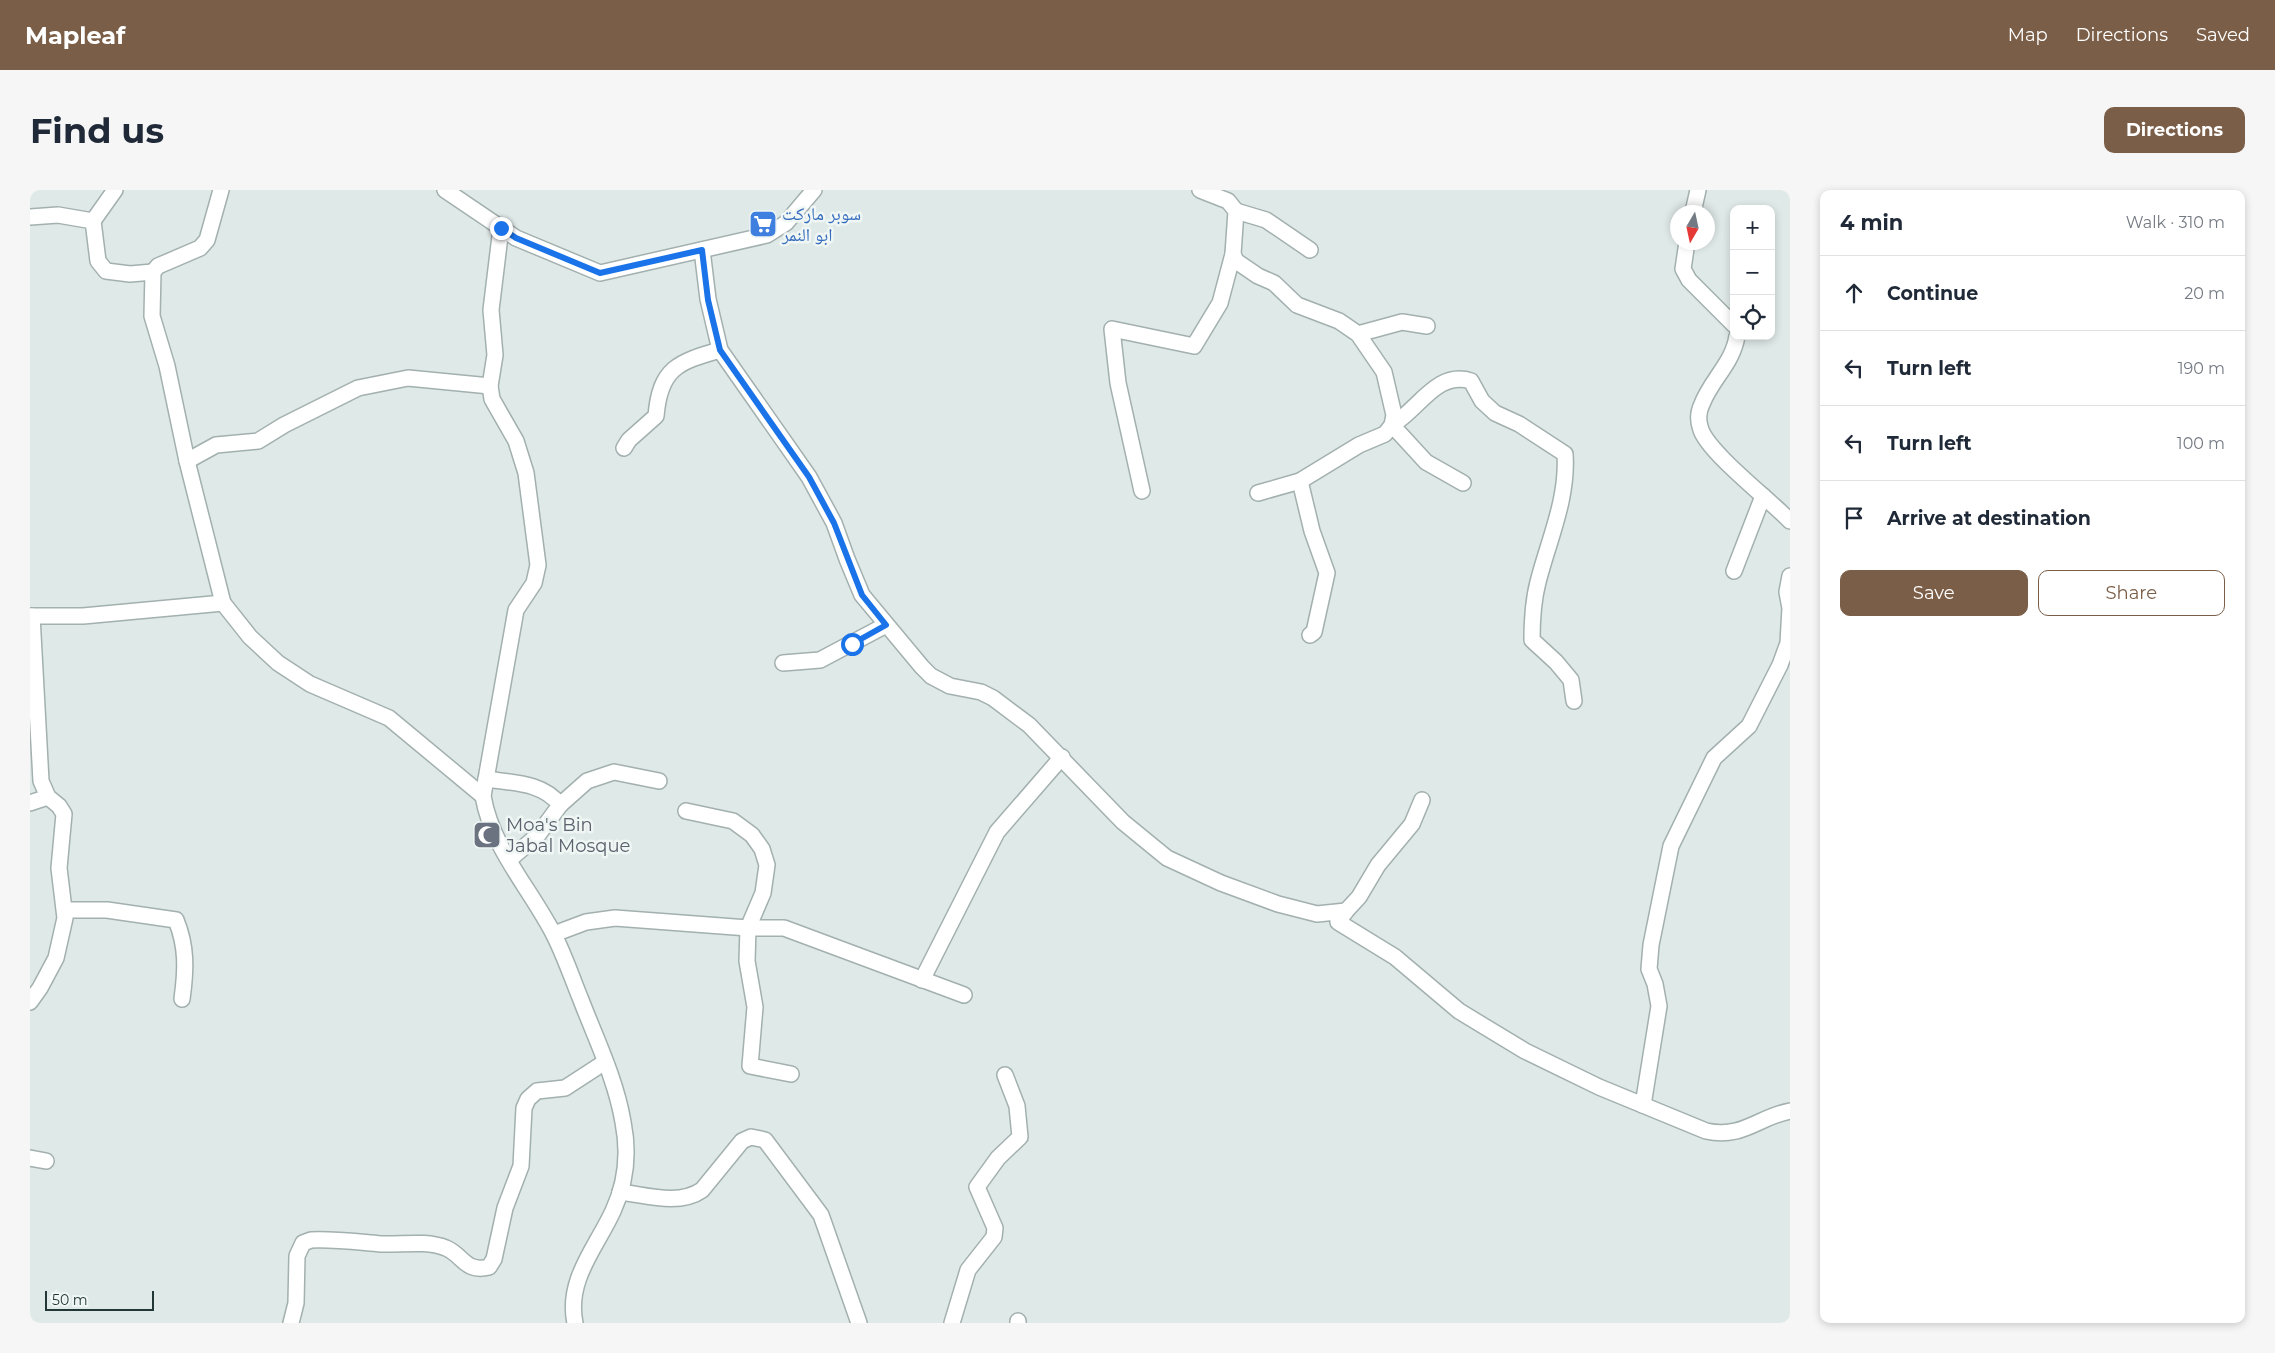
<!DOCTYPE html>
<html lang="en">
<head>
<meta charset="utf-8">
<style>
	:root { --surface:#fff; --page:#f6f6f7; --text:#1f2937; --muted:#747a83; --line:#e0e1e3; --accent:#7b5e47 }
	body { margin:0; font-family:Montserrat,"Noto Naskh Arabic",sans-serif; background:var(--page); color:var(--text) }
	.controls { position:absolute; right:15px; top:15px; display:grid; overflow:hidden; border-radius:10px; box-shadow:0 2px 8px #0003 }
	.controls button { width:45px; height:45px; display:grid; place-items:center; padding:0; border:0; border-bottom:1px solid var(--line); background:var(--surface); color:var(--text); font:25px sans-serif }
	.compass { position:absolute; left:1640px; top:15px; width:45px; height:45px; border-radius:50%; background:var(--surface); box-shadow:0 2px 8px #0003; rotate:189deg }
	.scale { position:absolute; left:15px; bottom:12px; width:109px; box-sizing:border-box; padding-left:5px; border:2px solid #213837; border-top:0; font-size:14px; line-height:18px; white-space:nowrap; color:#213837; -webkit-text-stroke:4px #eff6f4; paint-order:stroke }
	.stop { position:absolute; width:15px; height:15px; margin:-11px; border:4px solid #1a73e8; border-radius:50%; background:#fff }
	.stop.end { background:#1a73e8; border-color:#fff; box-shadow:0 1px 5px #0008 }
	.list { margin:0; padding:0; list-style:none }
	h2 { display:flex; justify-content:space-between; align-items:center; height:65px; margin:0; padding:0 20px; font-size:21px }
	h2 small { font-size:16px; font-weight:400; color:var(--muted) }
	.list li { display:grid; grid-template-columns:32px 1fr auto; gap:15px; align-items:center; box-sizing:border-box; height:75px; padding:0 20px; border-top:1px solid var(--line) }
	.list b { display:block; font-size:19px; white-space:nowrap }
	.list em { font-size:16px; font-style:normal; color:var(--muted) }
	.actions { display:flex; gap:10px; padding:15px 20px }
	.actions a { flex:1; padding:11px 0; border:1px solid var(--accent); border-radius:10px; text-align:center; font-size:18px; color:var(--accent) }
	.actions .main { background:var(--accent); color:#fff }
	.icon { flex:none; width:28px; height:28px; fill:none; stroke:currentColor; stroke-width:2; stroke-linecap:round; stroke-linejoin:round }
	.map { position:relative; flex:none; width:1760px; height:1133px; overflow:hidden; border-radius:10px }
	header { display:flex; align-items:center; gap:30px; box-sizing:border-box; height:70px; padding:0 25px; background:var(--accent); color:#fff }
	header strong { font-size:24px }
	nav { display:flex; gap:28px; margin-inline-start:auto; font-size:18px }
	.intro { display:flex; align-items:center; justify-content:space-between; box-sizing:border-box; height:120px; padding:0 30px }
	h1 { margin:0; font-size:35px }
	.button { padding:12px 22px; border-radius:10px; background:var(--accent); color:#fff; font-size:18px; font-weight:700 }
	main { display:flex; gap:30px; padding:0 30px }
	aside { flex:1; background:var(--surface); border-radius:10px; box-shadow:0 2px 8px #0003 }
	.map>svg:first-child { display:block }
	.lines { fill:none; stroke-linecap:round; stroke-linejoin:round }
	.minor-casing { stroke:#a2b0af; stroke-width:18 }
	.minor { stroke:#fff; stroke-width:15 }
	.route { stroke:#1a73e8; stroke-width:6 }
	.labels { text-anchor:middle; stroke-width:5; stroke-linejoin:round; paint-order:stroke }
	.shop-label { font-size:18px; fill:#366cbe; stroke:#eff6f4; text-anchor:start }
	.worship-label { font-size:18px; fill:#5b616d; stroke:#eff6f4; text-anchor:start }
</style>
</head>
<body>
<header>
<strong>Mapleaf</strong>
<nav><a>Map</a><a>Directions</a><a>Saved</a></nav>
</header>
<div class="intro"><h1>Find us</h1><a class="button">Directions</a></div>
<main>
<div class="map">
<svg width="1760" height="1133" viewBox="0 0 1760 1133">
	<rect width="100%" height="100%" fill="#dfe9e7"/>
	<g class="lines">
		<defs>
			<g id="minor">
				<polyline points="191,0 177,50 170,58 128,76 123,82 122,126 137,176 157,271 193,413 220,447 248,473 280,494 359,528 453,606"/>
				<polyline points="415,0 486,48 570,83 737,45 756,33 784,0"/>
				<polyline points="1170,0 1198,11 1206,21 1203,64 1206,71 1228,86 1244,93 1267,115 1309,131 1328,144 1354,182 1364,225 1362,235 1355,244 1329,255 1270,291 1228,303"/>
				<polyline points="1206,21 1236,30 1280,60"/>
				<polyline points="1663,22 1668,0"/>
				<polyline points="0,27 28,25 63,31 68,71 76,81 100,84 123,82"/>
				<polyline points="63,31 85,0"/>
				<path d="M471,38l-10,82 4,45 -5,31 2,13 24,42 10,32 12,92 -4,18 -18,27 -33,186c9,52 46,91 70,137 11,21 19,45 28,67 15,39 35,80 42,122 6,30 3,61 -10,89 -17,37 -47,69 -38,112"/>
				<polyline points="1657,52 1653,79 1659,90 1704,135"/>
				<path d="M672,60l6,49 12,51 89,127 25,46 13,36 15,36 60,72 9,9 19,10 31,6 12,6 36,27 94,97 44,36 54,25 57,21 39,10 29,-3 -8,11 57,35 64,54 66,40 74,36 107,44c37,8 52,-14 84,-20"/>
				<polyline points="1328,144 1372,132 1397,136"/>
				<path d="M1707,146c-4,27 -26,44 -35,68 -4,8 -4,18 -1,26 9,24 69,70 89,91"/>
				<path d="M594,258l5,-8 27,-24c4,-48 22,-54 64,-66"/>
				<polyline points="157,271 186,255 228,251 254,235 328,198 378,188 460,196"/>
				<polyline points="1270,291 1282,341 1297,383 1284,442 1280,445"/>
				<path d="M1433,293l-37,-21 -34,-37c27,-16 45,-55 79,-44l11,20 13,12 24,11 46,30c3,45 -16,85 -27,128 -5,19 -6,38 -6,58l24,22 15,18 3,21"/>
				<polyline points="1112,301 1088,193 1082,139 1164,156 1190,113 1203,64"/>
				<polyline points="1704,381 1733,306"/>
				<polyline points="0,426 53,426 193,413"/>
				<polyline points="753,473 790,470 856,435"/>
				<path d="M456,589c26,4 57,3 74,26l-22,30 -29,25"/>
				<polyline points="0,613 18,607"/>
				<polyline points="530,615 557,591 584,582 629,591"/>
				<polyline points="656,621 703,631 722,645 732,659 737,675 733,703 718,738 717,771 725,817 720,876 761,884"/>
				<path d="M36,720h41l69,10c11,27 10,50 6,79"/>
				<polyline points="1307,724 1316,721 1329,707 1348,675 1382,634 1392,610"/>
				<polyline points="524,744 556,732 585,728 718,738 754,738 934,805"/>
				<polyline points="892,790 967,642 1032,567"/>
				<polyline points="0,812 10,798 26,768 35,728 29,678 34,624 29,616 18,607 11,591 2,426"/>
				<polyline points="1613,915 1629,816 1625,794 1619,779 1621,755 1641,656 1684,568 1719,536 1750,475 1758,453 1760,418 1757,402 1760,386"/>
				<polyline points="0,968 16,971"/>
				<path d="M590,1002c26,3 59,14 82,-2l40,-49 9,-4 14,3 56,75 38,108"/>
				<path d="M261,1133l5,-20 1,-47 6,-13 8,-3c24,-1 46,2 70,4 21,1 44,-4 65,4 17,7 19,25 43,19l5,-8 11,-51 16,-42 3,-58 4,-9 9,-8 28,-3 40,-26"/>
				<polyline points="922,1133 938,1080 964,1047 965,1038 947,997 968,968 990,947 987,916 975,885"/>
				<polyline points="988,1133 988,1131"/>
			</g>
		</defs>
		<use href="#minor" class="minor-casing"/>
		<use href="#minor" class="minor"/>
	</g>
	<g class="lines">
		<polyline class="route" points="471,38 486,48 570,83 672,60 678,110 690,160 779,287 804,333 832,405 856,435 822,454"/>
	</g>
	<defs>
		<symbol id="supermarket-square" viewBox="-11 -11 22 22"><rect x="-9" y="-9" width="18" height="18" rx="4" fill="#3f7fe0" stroke="#eff6f4"/><path d="M-6-5.5h2.5l.6 2H6L4.5 2H-2.5L-4.4-4H-6ZM-1.5 3.2a1.3 1.3 0 1 0 .1 0ZM3 3.2a1.3 1.3 0 1 0 .1 0Z" fill="#fff"/></symbol>
		<symbol id="mosque-square" viewBox="-11 -11 22 22"><rect x="-9" y="-9" width="18" height="18" rx="4" fill="#6b7280" stroke="#eff6f4"/><path d="M3.5-4.9A6 6 0 1 0 3.5 4.9A5 5 0 1 1 3.5-4.9Z" fill="#fff"/></symbol>
	</defs>
	<g fill-rule="evenodd">
		<use href="#supermarket-square" x="717" y="18" width="32" height="32"/>
		<use href="#mosque-square" x="441" y="629" width="32" height="32"/>
	</g>
	<g class="labels">
		<g class="shop-label">
			<text x="752" y="30">سوبر ماركت<tspan x="752" dy="21">ابو النمر</tspan></text>
		</g>
		<g class="worship-label">
			<text x="476" y="641">Moa's Bin<tspan x="476" dy="21">Jabal Mosque</tspan></text>
		</g>
	</g>
</svg>
<div class="controls">
<button>+</button>
<button>−</button>
<button><svg class="icon" aria-label="locate" viewBox="0 0 24 24"><circle cx="12" cy="12" r="6"/><path d="M12 2v4M12 18v4M2 12h4M18 12h4"/></svg></button>
</div>
<svg class="compass" viewBox="-18 -18 36 36"><path d="M0-13l5 13h-10z" fill="#e53935"/><path d="M0 13l5-13h-10z" fill="#747a83"/></svg>
<div class="scale">50 m</div>
<div class="stop" style="left:822px;top:454px"></div>
<div class="stop end" style="left:471px;top:38px"></div>
</div>
<aside>
<h2>4 min<small>Walk · 310 m</small></h2>
<ul class="list">
<li><svg class="icon" aria-label="ahead" viewBox="0 0 24 24"><path d="M12 20V5M6 11l6-6 6 6"/></svg><div><b>Continue</b></div><em>20 m</em></li>
<li><svg class="icon" aria-label="left" viewBox="0 0 24 24"><path d="M17 20v-9H6M10 6l-5 5 5 5"/></svg><div><b>Turn left</b></div><em>190 m</em></li>
<li><svg class="icon" aria-label="left" viewBox="0 0 24 24"><path d="M17 20v-9H6M10 6l-5 5 5 5"/></svg><div><b>Turn left</b></div><em>100 m</em></li>
<li><svg class="icon" aria-label="arrive" viewBox="0 0 24 24"><path d="M6 21V4h12l-3 4 3 4H6"/></svg><div><b>Arrive at destination</b></div></li>
</ul>
<div class="actions"><a class="main">Save</a><a>Share</a></div>
</aside>
</main>
</body>
</html>
